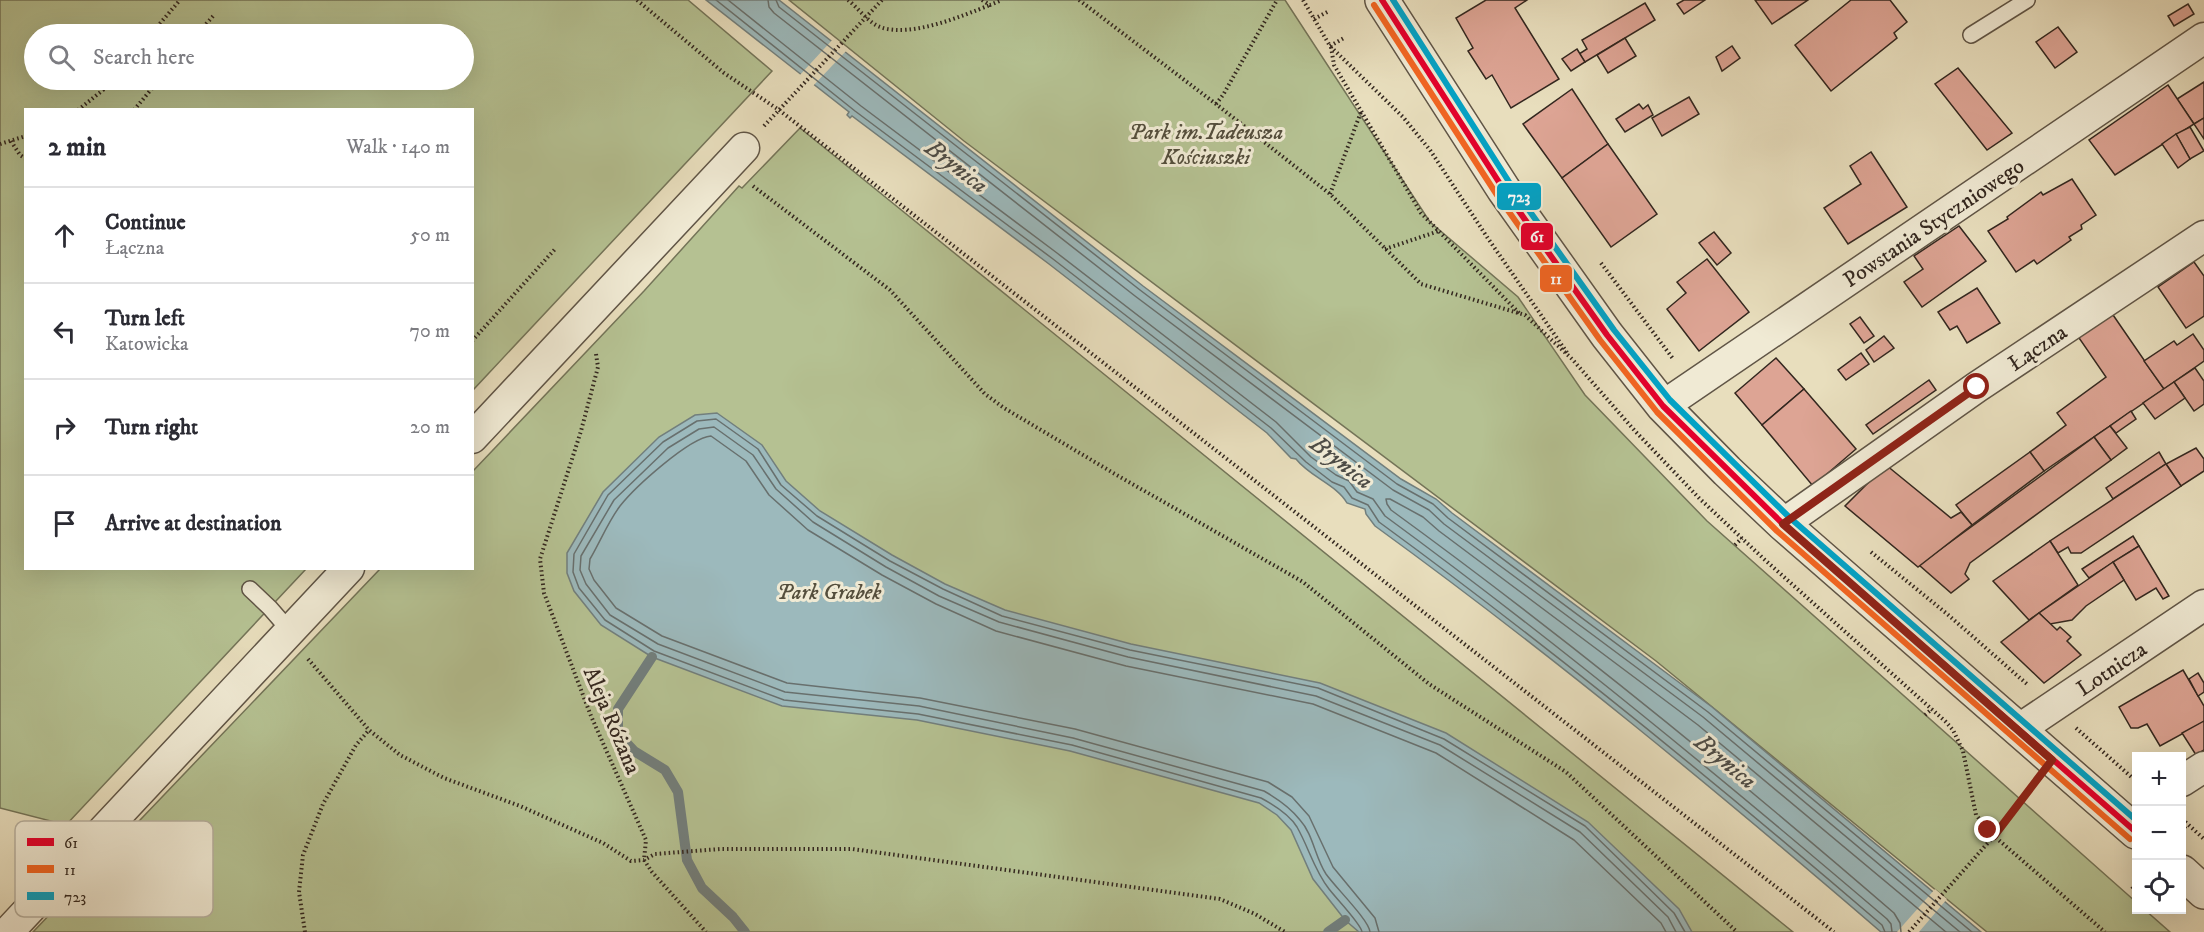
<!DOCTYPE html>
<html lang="en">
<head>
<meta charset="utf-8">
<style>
	:root { --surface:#fff; --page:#f2f2f3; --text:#2b2b33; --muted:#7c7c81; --line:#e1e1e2 }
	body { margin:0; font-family:"IM FELL DW Pica",serif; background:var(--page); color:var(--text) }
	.controls { position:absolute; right:18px; bottom:18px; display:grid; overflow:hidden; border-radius:0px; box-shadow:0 6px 24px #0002 }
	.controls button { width:54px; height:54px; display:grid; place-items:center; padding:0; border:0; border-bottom:2px solid var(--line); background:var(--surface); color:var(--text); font:30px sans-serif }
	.stop { position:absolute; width:18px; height:18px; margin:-14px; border:4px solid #8f2418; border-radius:50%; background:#fff }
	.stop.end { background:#8f2418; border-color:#fff; box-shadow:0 2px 6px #0008 }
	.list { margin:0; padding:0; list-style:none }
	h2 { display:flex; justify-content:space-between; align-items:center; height:78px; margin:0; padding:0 24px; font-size:26px }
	h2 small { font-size:20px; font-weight:400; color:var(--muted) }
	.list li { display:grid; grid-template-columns:39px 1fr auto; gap:18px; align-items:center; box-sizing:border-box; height:96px; padding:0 24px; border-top:2px solid var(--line) }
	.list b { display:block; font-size:22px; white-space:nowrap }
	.list p { margin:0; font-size:20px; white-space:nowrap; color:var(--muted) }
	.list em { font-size:20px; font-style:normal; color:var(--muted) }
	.icon { flex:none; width:33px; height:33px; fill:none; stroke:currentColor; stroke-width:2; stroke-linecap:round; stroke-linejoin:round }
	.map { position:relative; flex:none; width:2204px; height:932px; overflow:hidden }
	.search { position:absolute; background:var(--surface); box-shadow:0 6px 24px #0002; left:24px; top:24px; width:450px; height:66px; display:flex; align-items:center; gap:15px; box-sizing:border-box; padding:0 21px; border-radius:33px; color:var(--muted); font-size:22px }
	.panel { position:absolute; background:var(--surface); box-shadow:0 6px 24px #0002; left:24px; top:108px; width:450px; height:462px; border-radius:0px }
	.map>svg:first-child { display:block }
	.green { fill:#b5c192; stroke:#747458; stroke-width:1.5; fill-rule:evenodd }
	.water { fill:#9cb9bc; stroke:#727f7d; stroke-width:1.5 }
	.pier { fill:#e8debd }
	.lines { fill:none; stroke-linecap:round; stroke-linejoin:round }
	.shore { stroke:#68706e; stroke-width:1.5 }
	.stream { stroke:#727f7d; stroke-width:10 }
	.building { fill:#dda494; stroke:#33271f; stroke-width:1.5 }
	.service-casing { stroke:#605546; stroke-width:18 }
	.minor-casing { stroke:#605546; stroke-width:33 }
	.tertiary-casing { stroke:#605546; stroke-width:36 }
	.path { stroke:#33271f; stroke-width:4; stroke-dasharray:1.5 3; stroke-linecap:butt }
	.service { stroke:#f0ead4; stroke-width:15 }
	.minor { stroke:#f0ead4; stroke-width:30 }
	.tertiary { stroke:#f0ead4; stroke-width:33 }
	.bus-1-casing { stroke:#f0ead4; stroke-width:10 }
	.bus-2-casing { stroke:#f0ead4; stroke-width:10 }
	.bus-3-casing { stroke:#f0ead4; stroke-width:10 }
	.bus-1 { stroke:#e4002b; stroke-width:6 }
	.bus-2 { stroke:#f26522; stroke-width:6 }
	.bus-3 { stroke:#03a2c5; stroke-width:6 }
	.route { stroke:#8f2418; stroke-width:8 }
	.labels { text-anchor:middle; stroke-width:6; stroke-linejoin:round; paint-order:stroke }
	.park-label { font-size:22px; font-style:italic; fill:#544e3c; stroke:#f0ead4 }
	.street-label { font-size:22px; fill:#33271f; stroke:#f0ead4 }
	.water-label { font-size:24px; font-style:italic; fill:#4d4c46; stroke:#f0ead4 }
	.key { fill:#f0ead4; stroke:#b7b09e; stroke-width:1.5 }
	.key-label { font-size:16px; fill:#33271f }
	.line-badge { stroke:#f0ead4; stroke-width:2 }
	.badge-label { font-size:16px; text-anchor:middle; font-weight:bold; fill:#fff }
</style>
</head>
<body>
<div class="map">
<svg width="2204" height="932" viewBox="0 0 2204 932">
	<rect width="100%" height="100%" fill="#e8debd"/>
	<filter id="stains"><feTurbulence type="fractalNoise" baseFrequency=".00333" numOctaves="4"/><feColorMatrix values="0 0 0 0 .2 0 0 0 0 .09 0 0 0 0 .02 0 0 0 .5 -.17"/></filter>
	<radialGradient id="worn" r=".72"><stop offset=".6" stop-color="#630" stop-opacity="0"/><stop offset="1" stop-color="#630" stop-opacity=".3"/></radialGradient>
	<g class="green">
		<path d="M0,0h688l84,71 -299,319 -1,-280h-446v458l280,1 -240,256 -66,-17zM34,34h430v46h-430z"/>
		<polygon points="789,0 1285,0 1430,222 1518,297 1585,395 1707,521 2136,902 2136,910 2145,910 2170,932 1987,932 1656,661 964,141"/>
		<polygon points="800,128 1793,932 33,932 380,569 472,568 473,471 644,291 739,186 742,188"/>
	</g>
	<g class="water">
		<path d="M706,0h73l364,286 258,193 35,20 16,14 260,194 269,225h-100c-164,-141 -331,-279 -506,-406l-9,-12 -1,-5 -18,-6c-10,-18 -37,-26 -51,-44l-5,-1 -24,-25 -218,-169 -197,-148 -2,2 -3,-3 2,-3z"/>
		<polygon points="717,413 762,445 786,481 820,511 892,555 945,584 1005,610 1131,644 1320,683 1446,733 1588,822 1679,909 1692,932 1359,932 1345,920 1313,879 1291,830 1277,815 1259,803 1070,751 917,720 782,706 652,657 601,625 574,591 567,573 567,553 603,492 659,437 695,415"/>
	</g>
	<g class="pier">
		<polygon points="834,38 848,49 812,87 799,76"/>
		<polygon points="1935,889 1947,899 1919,932 1897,932"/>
	</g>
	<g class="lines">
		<g class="shore">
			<path d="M716,0l139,111 198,148 218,169 35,34 26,20 12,5 8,11 16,7 11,17c174,127 340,263 503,403l3,7"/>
			<path d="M728,0l133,106 196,147 219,169 35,35 25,18 13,6 8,11 16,7 12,17c173,127 339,264 502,403l4,5 1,8"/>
			<polyline points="768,0 769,7 774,13 1135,296 1393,490 1429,510 1444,524 1703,717 1960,932"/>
			<polyline points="776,0 779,7 1140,290 1397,484 1433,504 1448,518 1708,712 1972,932"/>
			<path d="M1362,932c0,-7 -27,-35 -33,-43 -15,-19 -20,-41 -32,-62 -8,-13 -23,-22 -36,-29l-189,-53 -154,-31 -134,-14 -130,-49 -49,-31 -26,-32 -6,-16 1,-18 34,-59 55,-53 34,-21 19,-2 42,30 23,36 36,31 73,45 53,28 59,27 128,34 188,38 126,51 141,87 89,87 11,19"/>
			<path d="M1370,932c-1,-12 -35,-45 -44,-58 -11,-17 -13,-40 -26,-54 -10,-13 -22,-21 -36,-29l-191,-53 -154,-32 -134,-14 -127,-48 -48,-29 -24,-31 -6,-14 1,-14 33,-56 54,-52 31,-19 15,-2 39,28 23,34 37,33 73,45 53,29 60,26 129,35 188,39 124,49 140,87 88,85 8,15"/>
			<path d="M1379,932l-4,-14 -42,-51 -24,-51 -17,-19 -24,-15 -193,-53 -155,-31 -133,-15 -125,-47 -46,-28 -22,-28 -5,-11 1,-10c10,-17 18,-37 30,-53 15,-19 69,-68 91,-70l35,25 23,34 39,35 74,45 54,29 60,27 130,35 187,38 123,49 138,87 87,83 5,9"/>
			<path d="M1901,932l-1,-9 -6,-10c-163,-141 -330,-277 -503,-403l-4,-6 -1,-5h4l33,18 16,14 259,194 248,207"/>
		</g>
		<g class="stream">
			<polyline points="652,657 618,709 618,734 634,751 665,770 678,792 687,860 702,888 733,917 745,932"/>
			<polyline points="1328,932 1345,920"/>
		</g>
	</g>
	<g class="building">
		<polygon points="1486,0 1527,0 1515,8 1559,79 1511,108 1492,75 1486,79 1468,51 1473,48 1456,18"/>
		<polygon points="1684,0 1705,0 1684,14 1677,4"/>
		<polygon points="1755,0 1808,0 1772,24"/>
		<polygon points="1851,0 1890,0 1907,22 1894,33 1897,38 1831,91 1795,45"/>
		<polygon points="1645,3 1655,20 1585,62 1579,54 1587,49 1582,40"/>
		<polygon points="2188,4 2194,14 2174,26 2168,16"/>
		<polygon points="2058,27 2077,52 2055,68 2036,42"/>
		<polygon points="1625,38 1636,56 1608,73 1597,55"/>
		<polygon points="1732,46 1740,58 1722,71 1716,57"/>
		<polygon points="1577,49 1585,62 1571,71 1562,59"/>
		<polygon points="1958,68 2012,133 1987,150 1935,84"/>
		<polygon points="2204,82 2204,118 2194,124 2177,99"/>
		<polygon points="2168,85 2194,124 2115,175 2089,140"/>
		<polygon points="1572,89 1608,144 1562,178 1523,124"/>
		<polygon points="1689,97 1699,114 1662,136 1652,118"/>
		<polygon points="1639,104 1643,109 1648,105 1653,115 1625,132 1616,119"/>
		<polygon points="2204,118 2204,139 2194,124"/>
		<polygon points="2190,127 2204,151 2190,159 2176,134"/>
		<polygon points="2176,134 2190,159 2178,168 2162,144"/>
		<polygon points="1608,144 1657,214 1611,247 1562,178"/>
		<polygon points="1871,152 1907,207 1848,244 1824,208 1861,184 1850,166"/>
		<polygon points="2072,179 2096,215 2081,225 2082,229 2069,237 2071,240 2037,264 2034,260 2016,272 1988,231 2008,219 2007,217 2041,192 2043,195"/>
		<polygon points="1959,226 1986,261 1922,307 1904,282 1923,269 1914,256"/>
		<polygon points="1714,232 1731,253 1717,265 1699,243"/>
		<polygon points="1707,259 1749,312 1699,351 1667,309 1686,293 1677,282"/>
		<polygon points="2194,262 2204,276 2204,316 2186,328 2158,287"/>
		<polygon points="1977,288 2000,323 1967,343 1957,326 1950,330 1938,312"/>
		<polygon points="2111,312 2164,389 2044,471 2030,452 2066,425 2057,413 2106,377 2077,335"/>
		<polygon points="1860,317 1874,336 1864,343 1850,324"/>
		<polygon points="2193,334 2204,350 2204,361 2164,389 2144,361 2174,341 2177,345"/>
		<polygon points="1884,336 1894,348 1874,362 1866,350"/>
		<polygon points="1861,353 1869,364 1846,380 1838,370"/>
		<polygon points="1776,358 1804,389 1762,425 1735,393"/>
		<polygon points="2195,368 2204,381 2204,404 2194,411 2174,382"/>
		<polygon points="1929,380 1936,390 1873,434 1866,425"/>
		<polygon points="2174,382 2185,398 2155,419 2143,403"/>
		<polygon points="1804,389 1856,449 1813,486 1762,425"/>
		<polygon points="2131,411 2136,419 2116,433 2110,426"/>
		<polygon points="2110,426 2127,448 2111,460 2094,437"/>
		<polygon points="2094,437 2111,460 1970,563 1965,574 1969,579 1951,593 1919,565"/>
		<polygon points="2196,448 2204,459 2204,471 2181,486 2166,464"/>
		<polygon points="2030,452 2044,471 1972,525 1956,505"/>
		<polygon points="2159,452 2166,464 2113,499 2106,488"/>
		<polygon points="2166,464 2181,486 2081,553 2071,553 2068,547 2058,553 2050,541"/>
		<polygon points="1886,465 1951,518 1961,512 1972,525 1918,567 1845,506"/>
		<polygon points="2133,536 2139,546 2089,578 2082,569"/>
		<polygon points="2050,541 2078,585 2029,620 1993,581"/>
		<polygon points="2139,546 2169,596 2163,599 2156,588 2136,600 2113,562"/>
		<polygon points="2113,562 2124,580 2086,606 2072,620 2050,624 2039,613"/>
		<polygon points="2039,613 2057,630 2060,627 2071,637 2067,641 2081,655 2044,683 2001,642"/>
		<polygon points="2183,670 2204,706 2204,722 2160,746 2147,724 2138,728 2131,728 2119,707"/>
		<polygon points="2198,673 2204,683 2204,692 2198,696 2189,679"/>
		<polygon points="2204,721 2204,750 2196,755 2182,733"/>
	</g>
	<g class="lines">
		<defs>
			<g id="service">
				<polyline points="1971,35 2027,0"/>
				<polyline points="250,589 270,608 290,631"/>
			</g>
			<g id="minor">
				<polyline points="1663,406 2204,38"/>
				<polyline points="472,438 744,148"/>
				<polyline points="1783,524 1977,387 2204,236"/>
				<polyline points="2018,730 2204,605"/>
				<polyline points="2182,781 2204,767"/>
				<polyline points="8,932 349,568"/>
			</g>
			<g id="tertiary">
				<polyline points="1382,0 1504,190 1607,335 1663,406 1727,471 1783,524 2136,832"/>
				<polyline points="2182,872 2204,892"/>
			</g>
		</defs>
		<use href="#service" class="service-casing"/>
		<use href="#minor" class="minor-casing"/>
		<use href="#tertiary" class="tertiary-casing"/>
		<g class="path">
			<polyline points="637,0 724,73 779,110 1834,932"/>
			<path d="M848,0c10,8 21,23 32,27 31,11 82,-11 110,-22"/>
			<polyline points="982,0 990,5 1002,0"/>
			<polyline points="1079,0 1216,104 1330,194 1421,284 1525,315 1572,359 1635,431 1700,499 1764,559 1946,722 1953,730 1963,751 1976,815 1994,836 2105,932"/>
			<polyline points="1303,0 1330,46 1403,117 1430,150 1487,237 1568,354"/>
			<polyline points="1314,19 1329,11"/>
			<polyline points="151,34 180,0"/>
			<polyline points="197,34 215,14"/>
			<polyline points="1330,46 1344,38"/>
			<polyline points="1331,47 1334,65 1421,213 1520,314"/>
			<polyline points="1216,104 1223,95 1277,0"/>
			<polyline points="78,110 103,90 112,80"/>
			<polyline points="134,110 159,80"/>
			<polyline points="764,126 882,0"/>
			<polyline points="11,141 20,155 26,159"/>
			<polyline points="0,144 26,136"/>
			<polyline points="753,186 890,290 985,394 1004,408 1115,474 1303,582 1429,684 1566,772 1737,932"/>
			<polyline points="1330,194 1361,112"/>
			<polyline points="1385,249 1439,231"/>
			<polyline points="1601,263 1674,360"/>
			<polyline points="472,341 556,248"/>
			<polyline points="596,354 598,367 581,431 540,559 544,593 591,716 646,840 644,860"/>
			<polyline points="1735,545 1742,538"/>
			<polyline points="1871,552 1946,613 2028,685"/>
			<polyline points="308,659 369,730 400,755 444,778 520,806 603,843 631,861 644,860 655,854 720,849 852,849 1220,899 1255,914 1285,932"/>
			<polyline points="1925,715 1932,709"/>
			<polyline points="2076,728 2136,781"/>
			<polyline points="2182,819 2204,839"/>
			<polyline points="2182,831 2187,824"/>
			<polyline points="644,860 652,872 706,932"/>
			<polyline points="2132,889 2136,884"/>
			<polyline points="305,932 299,892 303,855 323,804 356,745 369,730"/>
			<polyline points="1909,932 1994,836 2033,784"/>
		</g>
		<use href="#service" class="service"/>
		<use href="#minor" class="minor"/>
		<use href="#tertiary" class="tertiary"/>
		<defs>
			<polyline id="bus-1" points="1382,0 1504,190 1607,335 1663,406 1783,524 2136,832"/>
			<polyline id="bus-2" points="1374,5 1497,195 1600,340 1657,412 1777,531 2130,839"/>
			<polyline id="bus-3" points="1393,0 1511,185 1614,330 1670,400 1789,517 2136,820"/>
		</defs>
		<use href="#bus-1" class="bus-1-casing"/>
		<use href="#bus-2" class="bus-2-casing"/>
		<use href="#bus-3" class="bus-3-casing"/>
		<use href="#bus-1" class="bus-1"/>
		<use href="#bus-2" class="bus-2"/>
		<use href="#bus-3" class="bus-3"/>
	</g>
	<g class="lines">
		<polyline class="route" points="1977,387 1783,524 2052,760 1994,836 1988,830"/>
	</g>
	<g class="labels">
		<g class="park-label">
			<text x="1206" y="139">Park im.Tadeusza<tspan x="1206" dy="25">Kościuszki</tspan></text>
			<text x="829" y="599">Park Grabek</text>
		</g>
		<g class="street-label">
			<text transform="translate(1933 222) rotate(-34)" y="8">Powstania Styczniowego</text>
			<text transform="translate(2037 347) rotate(-34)" y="8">Łączna</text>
			<text transform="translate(2111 668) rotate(-34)" y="8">Lotnicza</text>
			<text transform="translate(613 720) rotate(67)" y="8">Aleja Różana</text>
		</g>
		<g class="water-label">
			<text transform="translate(957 166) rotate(38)" y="8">Brynica</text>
			<text transform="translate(1342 462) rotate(38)" y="8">Brynica</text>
			<text transform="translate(1726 761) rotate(40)" y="8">Brynica</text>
		</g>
	</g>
	<rect x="15" y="821" width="198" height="96" rx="9" class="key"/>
	<rect x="27" y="838" width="27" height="8" fill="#e4002b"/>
	<rect x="27" y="865" width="27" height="8" fill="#f26522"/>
	<rect x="27" y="892" width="27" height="8" fill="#03a2c5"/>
	<g class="key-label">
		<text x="64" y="848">61</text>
		<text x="64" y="875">11</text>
		<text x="64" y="902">723</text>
	</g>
	<g class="line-badge">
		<rect x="1496" y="182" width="46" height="29" rx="6" fill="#03a2c5"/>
		<rect x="1520" y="222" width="34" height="29" rx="6" fill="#e4002b"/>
		<rect x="1539" y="264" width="34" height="29" rx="6" fill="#f26522"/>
	</g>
	<g class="badge-label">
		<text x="1519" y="202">723</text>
		<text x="1537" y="242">61</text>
		<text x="1556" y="284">11</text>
	</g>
	<rect width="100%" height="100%" filter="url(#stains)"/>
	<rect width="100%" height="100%" fill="url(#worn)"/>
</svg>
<div class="controls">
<button>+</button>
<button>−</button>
<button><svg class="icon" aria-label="locate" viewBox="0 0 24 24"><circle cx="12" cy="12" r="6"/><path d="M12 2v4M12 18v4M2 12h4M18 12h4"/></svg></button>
</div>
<div class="stop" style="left:1977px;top:387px"></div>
<div class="stop end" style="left:1988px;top:830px"></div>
<div class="search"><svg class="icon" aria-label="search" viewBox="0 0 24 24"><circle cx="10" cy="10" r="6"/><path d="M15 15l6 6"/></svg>Search here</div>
<section class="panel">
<h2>2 min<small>Walk · 140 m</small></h2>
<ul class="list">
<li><svg class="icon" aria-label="ahead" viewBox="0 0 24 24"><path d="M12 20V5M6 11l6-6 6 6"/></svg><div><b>Continue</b><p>Łączna</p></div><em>50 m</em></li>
<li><svg class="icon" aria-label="left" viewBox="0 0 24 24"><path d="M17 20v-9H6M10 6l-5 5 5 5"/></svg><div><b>Turn left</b><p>Katowicka</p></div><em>70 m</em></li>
<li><svg class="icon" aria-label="right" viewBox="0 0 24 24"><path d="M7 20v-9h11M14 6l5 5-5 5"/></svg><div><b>Turn right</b></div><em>20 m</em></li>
<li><svg class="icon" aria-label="arrive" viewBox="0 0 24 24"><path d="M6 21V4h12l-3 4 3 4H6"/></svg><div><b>Arrive at destination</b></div></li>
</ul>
</section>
</div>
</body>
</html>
